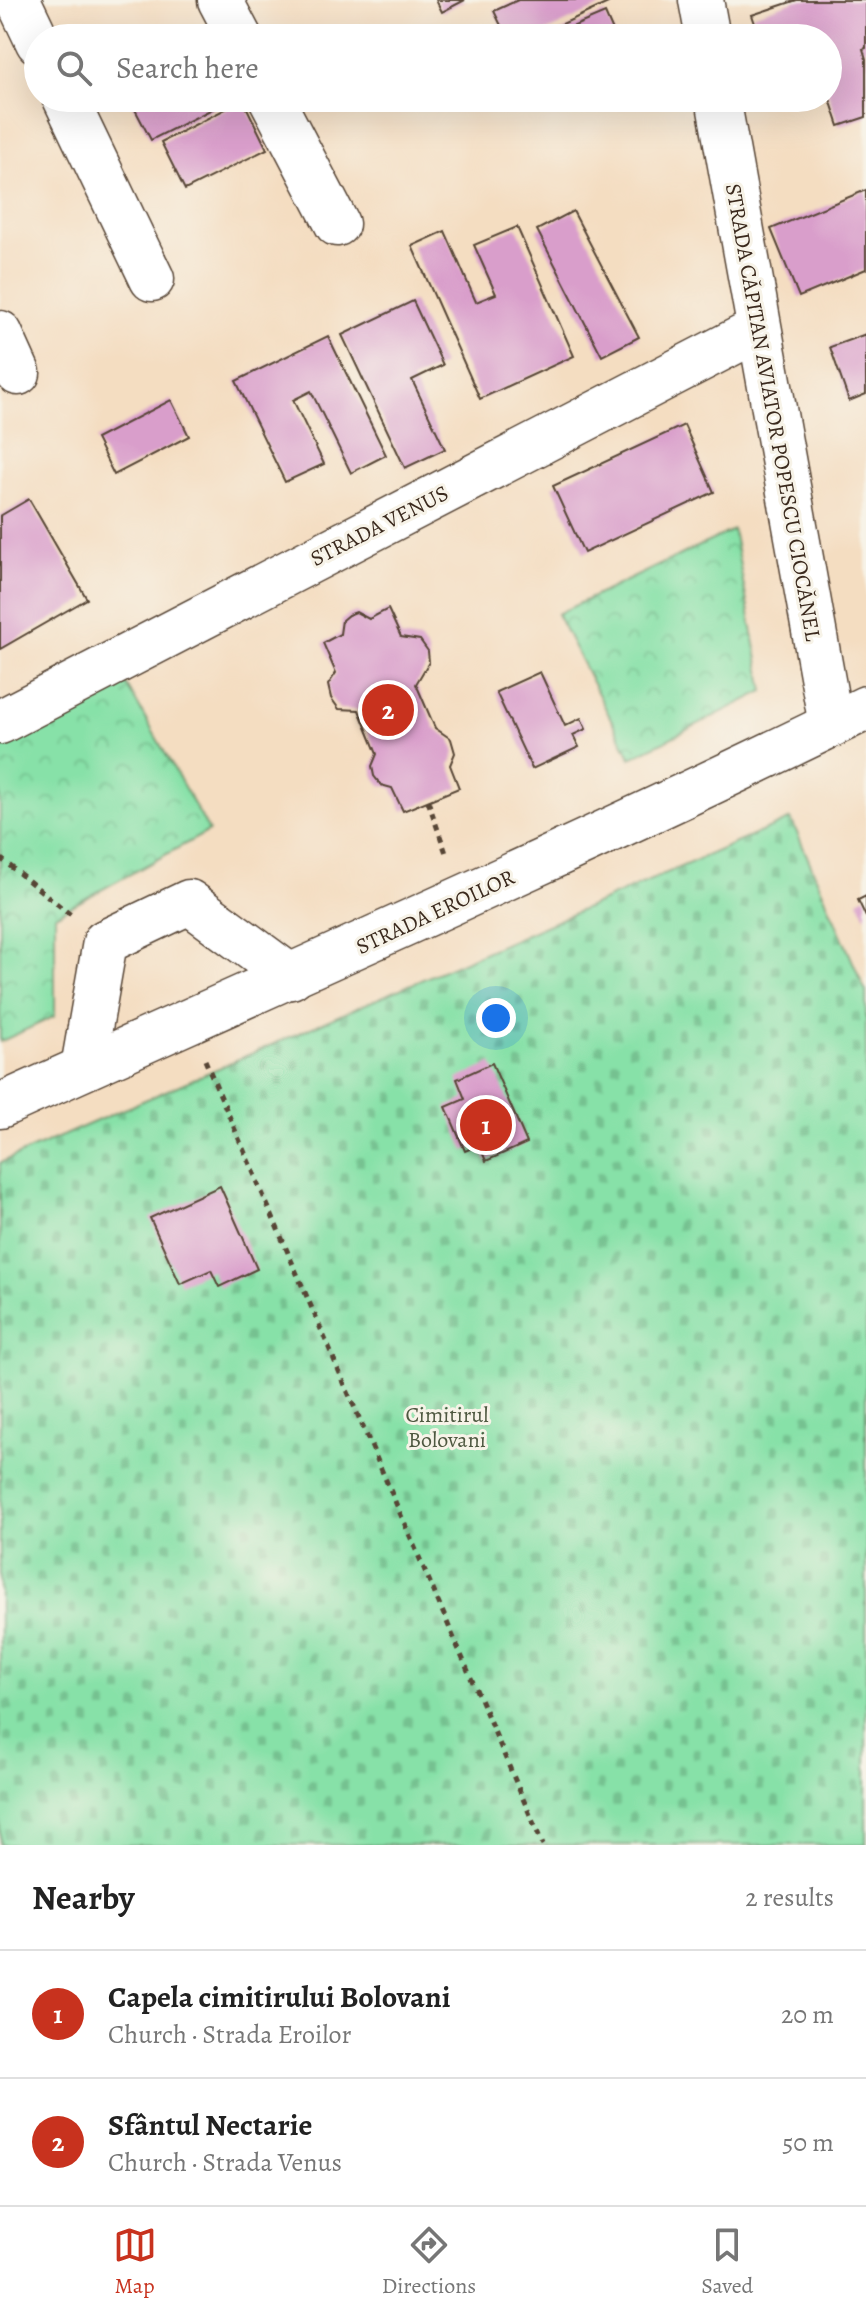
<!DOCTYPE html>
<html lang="en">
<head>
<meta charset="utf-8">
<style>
	:root { --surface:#fff; --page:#f6f6f6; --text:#222; --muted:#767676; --line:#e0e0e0; --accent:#c8321e }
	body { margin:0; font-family:Alegreya,serif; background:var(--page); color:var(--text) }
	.you { position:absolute; left:496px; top:1018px; width:28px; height:28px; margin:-20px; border:6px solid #fff; border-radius:50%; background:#1a73e8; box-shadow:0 0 0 12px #1a73e833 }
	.badge { display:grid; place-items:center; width:52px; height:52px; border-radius:50%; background:var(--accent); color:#fff; font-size:26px; font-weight:700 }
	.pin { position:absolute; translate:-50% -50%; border:4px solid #fff; box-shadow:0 2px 8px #0006 }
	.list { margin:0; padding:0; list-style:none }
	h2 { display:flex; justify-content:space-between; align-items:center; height:104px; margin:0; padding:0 32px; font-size:34px }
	h2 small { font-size:26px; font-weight:400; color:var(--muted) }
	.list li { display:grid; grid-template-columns:52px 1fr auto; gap:24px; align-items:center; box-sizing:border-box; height:128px; padding:0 32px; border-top:2px solid var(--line) }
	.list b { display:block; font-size:30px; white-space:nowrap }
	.list p { margin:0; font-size:26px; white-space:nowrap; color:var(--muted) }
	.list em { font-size:26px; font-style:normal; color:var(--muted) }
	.icon { flex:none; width:44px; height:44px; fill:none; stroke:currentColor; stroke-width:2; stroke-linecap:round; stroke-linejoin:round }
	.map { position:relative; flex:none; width:866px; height:1845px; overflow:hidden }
	.search { position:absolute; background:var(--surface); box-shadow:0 8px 32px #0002; left:24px; right:24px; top:24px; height:88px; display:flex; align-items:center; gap:20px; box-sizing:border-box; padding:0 28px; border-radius:44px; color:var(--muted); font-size:30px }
	.sheet { height:360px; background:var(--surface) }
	nav { display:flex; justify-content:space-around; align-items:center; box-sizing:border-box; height:112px; border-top:2px solid var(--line); background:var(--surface); font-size:22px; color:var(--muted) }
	nav a { display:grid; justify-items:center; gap:4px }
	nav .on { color:var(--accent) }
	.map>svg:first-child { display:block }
	.cemetery { fill:url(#cemetery-stones); stroke:#618663; stroke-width:2 }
	.park { fill:url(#park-crowns); stroke:#618663; stroke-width:2 }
	.building { fill:#d99ecb }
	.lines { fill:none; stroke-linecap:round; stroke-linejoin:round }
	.minor-casing { stroke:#574536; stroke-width:47 }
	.path { stroke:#574536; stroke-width:5; stroke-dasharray:6 6; stroke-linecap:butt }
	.minor { stroke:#fff; stroke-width:44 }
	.labels { text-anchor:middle; stroke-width:6; stroke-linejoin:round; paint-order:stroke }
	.street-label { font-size:22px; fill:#3b2a1e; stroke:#f7f3e8 }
	.park-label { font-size:22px; fill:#4e5840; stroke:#f7f3e8 }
</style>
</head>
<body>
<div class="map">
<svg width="866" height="1845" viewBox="0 0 866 1845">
	<defs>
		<pattern id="cemetery-stones" width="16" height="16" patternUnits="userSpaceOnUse" patternTransform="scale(2)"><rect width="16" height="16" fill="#87e1a8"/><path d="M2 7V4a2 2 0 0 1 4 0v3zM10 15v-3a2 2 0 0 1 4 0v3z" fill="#75c190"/></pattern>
		<pattern id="park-crowns" width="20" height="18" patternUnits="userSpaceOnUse" patternTransform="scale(2)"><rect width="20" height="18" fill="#87e1a8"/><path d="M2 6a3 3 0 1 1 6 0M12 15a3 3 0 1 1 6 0" fill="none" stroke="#75c190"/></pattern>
	</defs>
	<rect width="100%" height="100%" fill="#f7f3e8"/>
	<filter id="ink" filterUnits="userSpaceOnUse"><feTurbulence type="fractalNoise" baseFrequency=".0125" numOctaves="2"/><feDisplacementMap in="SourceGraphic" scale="16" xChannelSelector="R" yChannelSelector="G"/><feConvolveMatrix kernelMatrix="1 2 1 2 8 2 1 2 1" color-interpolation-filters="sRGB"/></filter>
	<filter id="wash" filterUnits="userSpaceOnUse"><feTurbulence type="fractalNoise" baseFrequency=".006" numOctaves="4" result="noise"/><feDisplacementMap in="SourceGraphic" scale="32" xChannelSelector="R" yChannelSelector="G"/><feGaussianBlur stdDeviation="1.8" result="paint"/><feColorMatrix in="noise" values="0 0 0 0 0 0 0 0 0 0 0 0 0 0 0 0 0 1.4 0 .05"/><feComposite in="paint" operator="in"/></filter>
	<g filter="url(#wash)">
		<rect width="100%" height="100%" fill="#f4ddc1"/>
		<polygon class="cemetery" points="791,819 866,992 866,1845 0,1845 0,1163"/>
		<g class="park">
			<polygon points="733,530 764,691 631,758 557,614"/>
			<polygon points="106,672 125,682 209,831 55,915 55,1016 0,1042 0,736"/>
		</g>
		<g id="blocks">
			<g class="building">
				<polygon points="436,0 465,0 442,12"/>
				<polygon points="518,0 606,0 608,3 532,38 507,38 494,11"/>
				<polygon points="797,0 866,0 866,48 863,49 866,59 866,117 839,126 828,93 828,38 760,38 752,15"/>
				<polygon points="605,13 616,38 546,38"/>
				<polygon points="129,98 234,98 151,140"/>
				<polygon points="243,100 267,149 185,190 161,142"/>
				<polygon points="866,190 866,269 799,297 771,229"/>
				<polygon points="573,211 639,337 602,356 537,230"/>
				<polygon points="517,227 574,356 480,399 412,246 445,231 476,302 496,294 474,245"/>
				<polygon points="413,301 443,365 412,380 445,449 405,468 342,335"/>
				<polygon points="866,334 866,394 849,401 830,347"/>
				<polygon points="328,336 386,455 351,473 311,391 293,400 324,464 285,482 236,381"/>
				<polygon points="171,400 189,436 114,475 96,439"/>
				<polygon points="684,425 714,492 584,553 553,486"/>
				<polygon points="29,499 87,599 0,649 0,516"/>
				<polygon points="388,609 401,637 420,640 428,651 429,662 416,684 435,728 451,739 455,753 450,765 459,788 403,811 392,788 381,785 374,776 372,766 377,754 359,710 339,709 331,698 328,685 336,673 323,643 340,634 342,620 348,615 356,612 369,619"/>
				<polygon points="540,672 565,726 581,718 586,729 573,735 579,747 532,769 496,692"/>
				<polygon points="866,896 866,917 858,900"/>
				<polygon points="492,1063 527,1143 486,1161 479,1145 465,1151 446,1107 465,1099 457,1079"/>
				<polygon points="220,1186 257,1269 219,1287 211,1270 180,1284 150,1218"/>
			</g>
		</g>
	</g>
	<g filter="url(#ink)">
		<use href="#blocks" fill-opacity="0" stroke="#574536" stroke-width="2"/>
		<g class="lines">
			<defs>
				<g id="minor">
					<polyline points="18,0 38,42"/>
					<polyline points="220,0 240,38"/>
					<polyline points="701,0 708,38"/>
					<polyline points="65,98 152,279"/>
					<polyline points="271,98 337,224"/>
					<polyline points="718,98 831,725"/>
					<polyline points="0,333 18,373"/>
					<polyline points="0,722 759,329"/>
					<polyline points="83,1068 105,942 189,902 291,977"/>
					<path d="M0,1106c290,-131 581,-258 866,-398"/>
				</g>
			</defs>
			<use href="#minor" class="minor-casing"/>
			<g class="path">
				<polyline points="428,801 447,856"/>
				<polyline points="0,858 71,915"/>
				<polyline points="205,1060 543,1845"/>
			</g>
			<use href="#minor" class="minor"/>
		</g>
	</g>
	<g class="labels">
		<g class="street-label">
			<text transform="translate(774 412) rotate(80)" y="8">STRADA CĂPITAN AVIATOR POPESCU CIOCĂNEL</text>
			<text transform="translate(379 525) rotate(-27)" y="8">STRADA VENUS</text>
			<text transform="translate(435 911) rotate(-25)" y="8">STRADA EROILOR</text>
		</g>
		<g class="park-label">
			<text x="447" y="1422">Cimitirul<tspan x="447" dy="25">Bolovani</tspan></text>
		</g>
	</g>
</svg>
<div class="you"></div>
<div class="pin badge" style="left:486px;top:1125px">1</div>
<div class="pin badge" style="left:388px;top:710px">2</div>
<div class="search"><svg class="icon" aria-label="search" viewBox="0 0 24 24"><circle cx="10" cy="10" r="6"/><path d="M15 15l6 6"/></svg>Search here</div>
</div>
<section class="sheet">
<h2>Nearby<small>2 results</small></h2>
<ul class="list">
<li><span class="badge">1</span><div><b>Capela cimitirului Bolovani</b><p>Church · Strada Eroilor</p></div><em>20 m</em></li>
<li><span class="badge">2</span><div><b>Sfântul Nectarie</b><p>Church · Strada Venus</p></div><em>50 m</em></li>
</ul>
</section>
<nav>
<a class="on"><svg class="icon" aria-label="map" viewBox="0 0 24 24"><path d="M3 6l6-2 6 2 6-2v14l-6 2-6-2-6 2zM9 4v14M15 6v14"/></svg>Map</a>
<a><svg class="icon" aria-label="directions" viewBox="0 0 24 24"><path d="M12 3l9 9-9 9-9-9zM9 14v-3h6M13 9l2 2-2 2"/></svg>Directions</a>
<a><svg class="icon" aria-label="saved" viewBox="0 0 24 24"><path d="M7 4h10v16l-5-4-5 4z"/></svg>Saved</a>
</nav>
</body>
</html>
